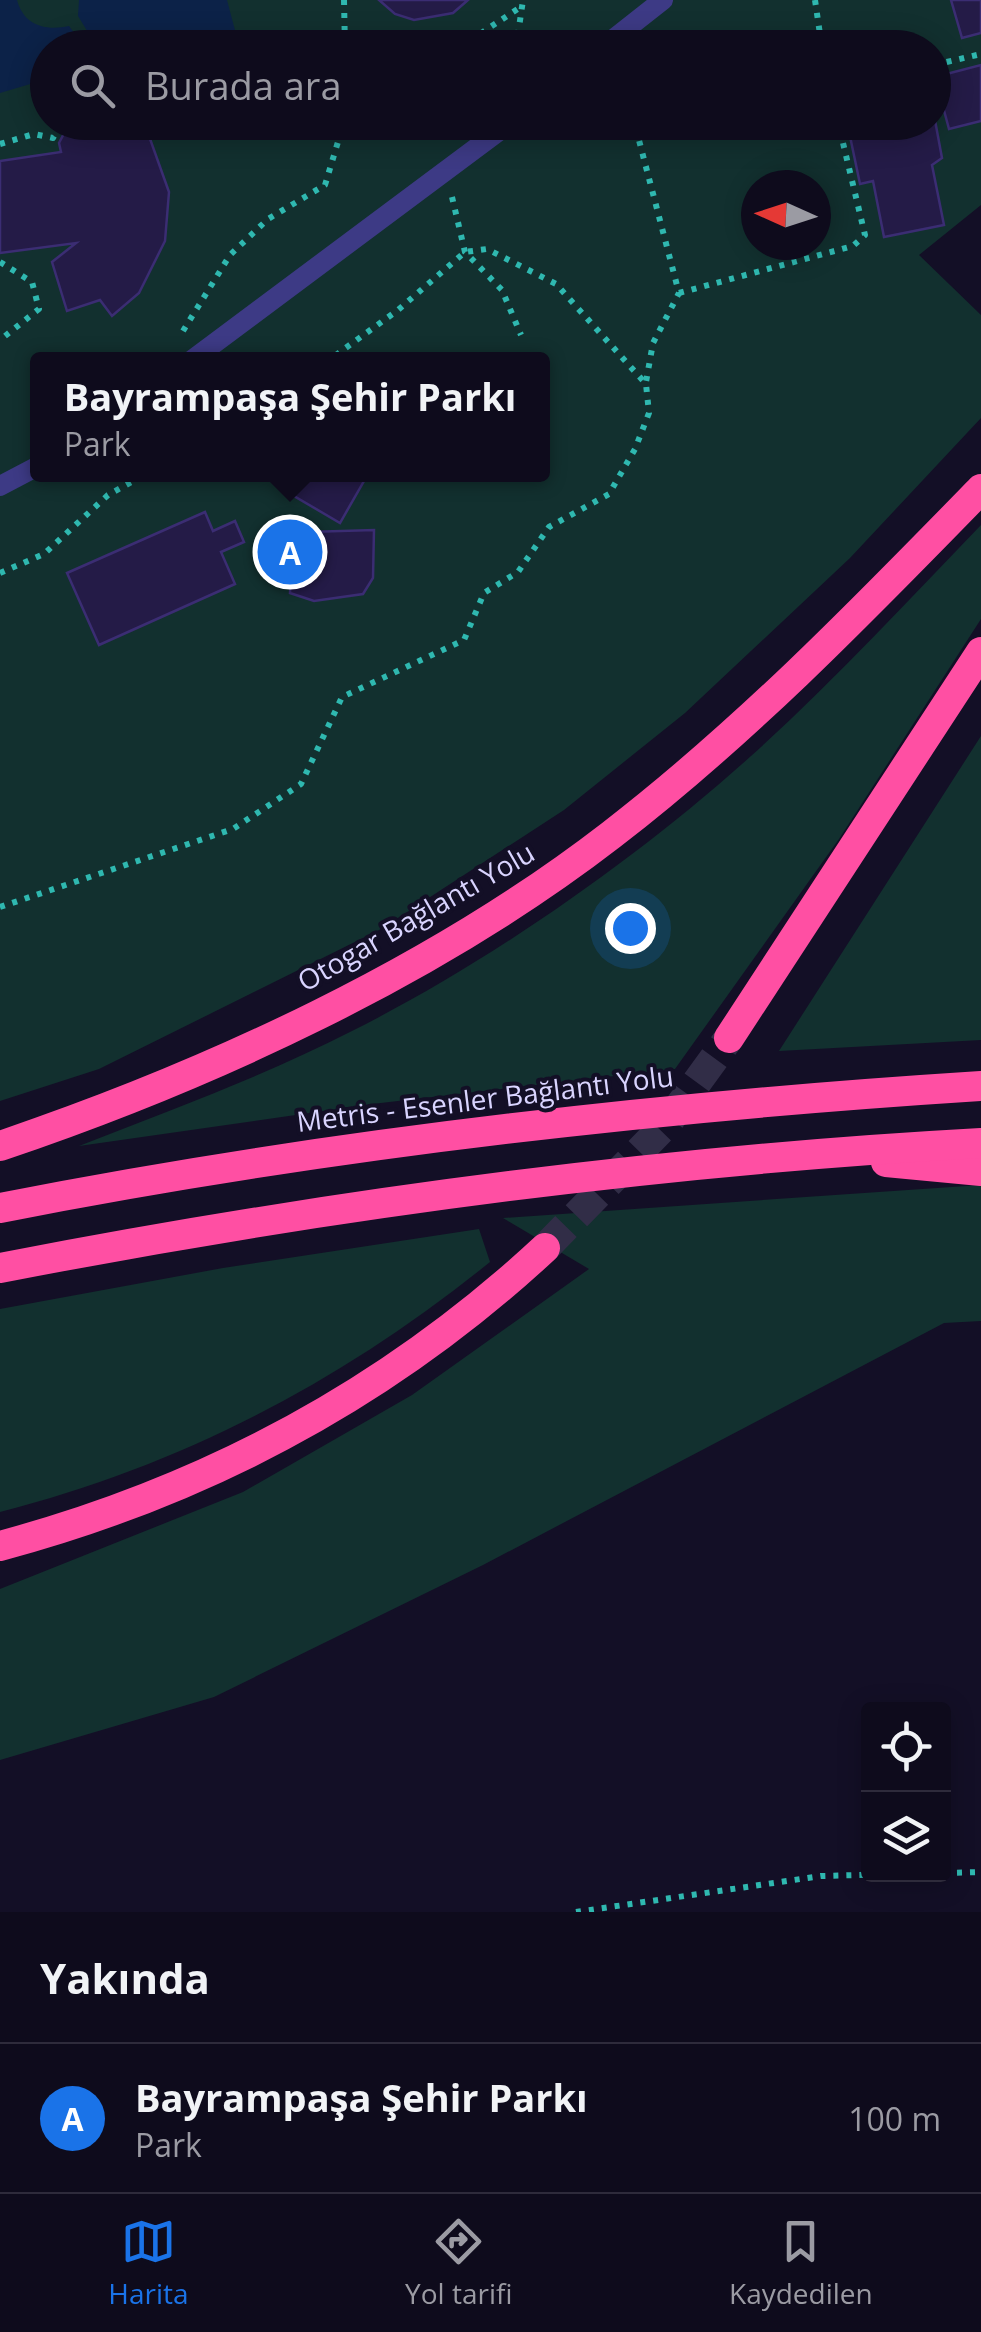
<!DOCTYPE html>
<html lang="tr">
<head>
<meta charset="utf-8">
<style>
	:root { --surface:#0e0b1c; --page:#171425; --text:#f1f3f6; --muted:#9b9ba3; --line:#2e2b3b; --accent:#1a73e8 }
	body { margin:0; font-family:"Open Sans",sans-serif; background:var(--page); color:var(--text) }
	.controls { position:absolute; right:30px; bottom:30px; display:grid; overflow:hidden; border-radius:10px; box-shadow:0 5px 25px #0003 }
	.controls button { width:90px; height:90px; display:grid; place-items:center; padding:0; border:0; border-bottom:2px solid var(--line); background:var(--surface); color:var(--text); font:50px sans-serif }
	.compass { position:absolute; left:741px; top:170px; width:90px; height:90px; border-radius:50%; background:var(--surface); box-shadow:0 5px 25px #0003; rotate:273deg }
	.you { position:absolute; left:630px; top:928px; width:35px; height:35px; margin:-25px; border:8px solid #fff; border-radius:50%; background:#1a73e8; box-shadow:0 0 0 15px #1a73e833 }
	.badge { display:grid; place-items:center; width:65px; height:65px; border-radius:50%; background:var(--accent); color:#fff; font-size:32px; font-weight:700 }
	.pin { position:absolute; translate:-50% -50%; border:5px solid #fff; box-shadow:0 2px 10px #0006 }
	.popup { position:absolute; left:30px; top:352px; width:520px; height:130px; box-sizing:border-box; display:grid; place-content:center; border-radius:10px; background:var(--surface); filter:drop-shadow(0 2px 8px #0005); font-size:32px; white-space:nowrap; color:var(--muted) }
	.popup b { font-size:38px; color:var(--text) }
	.popup::after { content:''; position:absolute; left:50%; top:100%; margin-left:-20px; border:20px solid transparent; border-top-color:var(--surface) }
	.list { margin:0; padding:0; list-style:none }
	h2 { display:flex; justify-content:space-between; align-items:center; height:130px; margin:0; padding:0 40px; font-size:42px }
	h2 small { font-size:32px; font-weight:400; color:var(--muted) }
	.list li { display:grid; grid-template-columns:65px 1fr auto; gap:30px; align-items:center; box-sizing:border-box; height:150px; padding:0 40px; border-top:2px solid var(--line) }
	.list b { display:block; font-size:38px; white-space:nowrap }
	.list p { margin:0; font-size:32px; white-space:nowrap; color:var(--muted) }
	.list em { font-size:32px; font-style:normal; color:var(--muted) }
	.icon { flex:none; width:55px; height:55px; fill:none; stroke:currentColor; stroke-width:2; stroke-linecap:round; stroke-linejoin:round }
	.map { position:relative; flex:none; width:981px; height:1912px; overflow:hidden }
	.search { position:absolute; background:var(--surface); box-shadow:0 5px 25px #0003; left:30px; right:30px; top:30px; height:110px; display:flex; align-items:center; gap:25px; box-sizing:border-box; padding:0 35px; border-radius:55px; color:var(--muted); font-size:38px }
	.sheet { height:280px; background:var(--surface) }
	nav { display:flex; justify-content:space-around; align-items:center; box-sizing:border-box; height:140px; border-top:2px solid var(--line); background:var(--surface); font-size:28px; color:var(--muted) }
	nav a { display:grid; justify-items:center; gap:5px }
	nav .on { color:var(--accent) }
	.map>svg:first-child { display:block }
	.green { fill:#12302f; fill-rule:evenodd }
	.water { fill:#0c2248 }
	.building { fill:#241b47; stroke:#3b2d73; stroke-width:2.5 }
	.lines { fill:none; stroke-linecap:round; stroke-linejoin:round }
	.highway-tunnel { stroke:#312d47; stroke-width:30; stroke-dasharray:30 15; stroke-linecap:butt }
	.path { stroke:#2fb8b0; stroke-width:6; stroke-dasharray:5 8; stroke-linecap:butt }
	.lane { stroke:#3d3a85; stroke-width:20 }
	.highway { stroke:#ff4fa3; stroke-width:30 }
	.labels { text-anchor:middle; stroke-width:8; stroke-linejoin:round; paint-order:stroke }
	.street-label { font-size:28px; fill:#d9d4ff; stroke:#130f26 }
</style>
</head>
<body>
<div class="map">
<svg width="981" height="1912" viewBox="0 0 981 1912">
	<rect width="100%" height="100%" fill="#130f26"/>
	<g class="green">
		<path d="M0,0h981v205l-62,50 62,60v103l-131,140 -165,155 -121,97 -183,119 -282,140 -99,32zM48,48h886v74h-886zM756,185h60v60h-60zM38,360h504v114h-504z"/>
		<path d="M981,525v94l-142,220 -164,230 -303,35 -293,42c92,-36 185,-70 273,-115 136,-68 286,-173 399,-275 81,-73 155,-153 230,-231z"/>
		<polygon points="981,736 981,1040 779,1051"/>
		<polygon points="981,1185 981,1321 944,1323 483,1565 214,1697 0,1760 0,1589 243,1492 412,1395 589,1269 503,1218"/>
		<path d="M479,1229l11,33c-147,119 -307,203 -490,250v-203l223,-41z"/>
	</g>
	<g class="water">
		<path d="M0,0h17c7,26 29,31 52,26l15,20 -36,2 -1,31 -47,14z"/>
		<polygon points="79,0 227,0 236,34 217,47 97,47 78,16"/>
	</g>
	<g class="building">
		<polygon points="379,0 468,0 453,13 414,20 395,14"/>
		<polygon points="951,0 981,0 981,33 962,38"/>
		<polygon points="981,65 981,121 949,129 935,77"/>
		<polygon points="934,115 942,158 932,165 944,225 884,237 873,181 860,184 847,122 934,122"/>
		<polygon points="70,122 144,122 169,192 165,241 139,293 112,316 100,300 67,311 52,262 76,243 0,253 0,161 61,152 59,143"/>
		<polygon points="291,474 368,474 340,523 282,489"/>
		<polygon points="205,512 213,531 235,521 244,542 221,552 235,584 99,645 67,573"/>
		<polygon points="374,530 373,578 363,594 314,601 290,593 293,541 307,532"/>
	</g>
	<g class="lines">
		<polyline class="highway-tunnel" points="545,1248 668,1122 729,1038"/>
		<g class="path">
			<polyline points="344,0 345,48"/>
			<polyline points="815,0 822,48"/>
			<polyline points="459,48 522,6"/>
			<polyline points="516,48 523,0"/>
			<polyline points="934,65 981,54"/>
			<polyline points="644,122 635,125 679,293 653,343 646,382"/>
			<polyline points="0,144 34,134 53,138 62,122"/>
			<polyline points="452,197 465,252 502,290 521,335"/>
			<polyline points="0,262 32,282 39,309 0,340"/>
			<polyline points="679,293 853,246 865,235 838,122"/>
			<polyline points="183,331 230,255 268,219 325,185 344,122"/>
			<polyline points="0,573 44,554 108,495 146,474"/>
			<polyline points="0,907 233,829 301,784 342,697 464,640 484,593 518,572 549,527 609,494 635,449 649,413 646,384 556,284 487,249 465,252 398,310 329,360"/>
			<polyline points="944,1873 981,1872"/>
			<polyline points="576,1912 821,1876 895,1874"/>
		</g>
		<g class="lane">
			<polyline points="602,48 663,0"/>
			<polyline points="192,360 511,122"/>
			<polyline points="0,486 38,466"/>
		</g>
		<g class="highway">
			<polyline points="729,1038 981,652"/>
			<path d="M0,1146c210,-71 435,-175 611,-311 135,-104 252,-225 370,-346"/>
			<polyline points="886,1162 981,1171"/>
			<path d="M0,1208c325,-64 651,-101 981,-122"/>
			<path d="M0,1268c325,-63 651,-107 981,-125"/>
			<path d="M0,1546c205,-55 389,-153 545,-298"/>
		</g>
	</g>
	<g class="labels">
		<g class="street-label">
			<text transform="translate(416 917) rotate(-30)" y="10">Otogar Bağlantı Yolu</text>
			<text transform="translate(485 1099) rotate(-7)" y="10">Metris - Esenler Bağlantı Yolu</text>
		</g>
	</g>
</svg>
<div class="controls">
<button><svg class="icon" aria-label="locate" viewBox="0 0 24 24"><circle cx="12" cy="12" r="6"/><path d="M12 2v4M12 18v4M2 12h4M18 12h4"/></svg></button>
<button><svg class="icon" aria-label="layers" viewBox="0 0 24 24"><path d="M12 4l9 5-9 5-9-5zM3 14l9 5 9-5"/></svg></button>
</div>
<svg class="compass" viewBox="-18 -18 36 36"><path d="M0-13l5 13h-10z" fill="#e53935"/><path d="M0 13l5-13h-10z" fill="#9b9ba3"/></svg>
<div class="you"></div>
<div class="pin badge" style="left:290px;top:552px">A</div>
<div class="popup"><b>Bayrampaşa Şehir Parkı</b>Park</div>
<div class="search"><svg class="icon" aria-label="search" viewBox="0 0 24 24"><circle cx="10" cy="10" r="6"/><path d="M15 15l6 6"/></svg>Burada ara</div>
</div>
<section class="sheet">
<h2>Yakında<small></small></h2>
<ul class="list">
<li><span class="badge">A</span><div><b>Bayrampaşa Şehir Parkı</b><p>Park</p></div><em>100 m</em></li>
</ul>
</section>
<nav>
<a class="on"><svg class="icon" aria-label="map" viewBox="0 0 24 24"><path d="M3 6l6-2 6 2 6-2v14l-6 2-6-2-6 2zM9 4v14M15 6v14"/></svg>Harita</a>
<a><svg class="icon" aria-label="directions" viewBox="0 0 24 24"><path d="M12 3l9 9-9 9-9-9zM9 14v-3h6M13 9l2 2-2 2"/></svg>Yol tarifi</a>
<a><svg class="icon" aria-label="saved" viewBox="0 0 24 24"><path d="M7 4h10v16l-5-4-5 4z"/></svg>Kaydedilen</a>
</nav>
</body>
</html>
